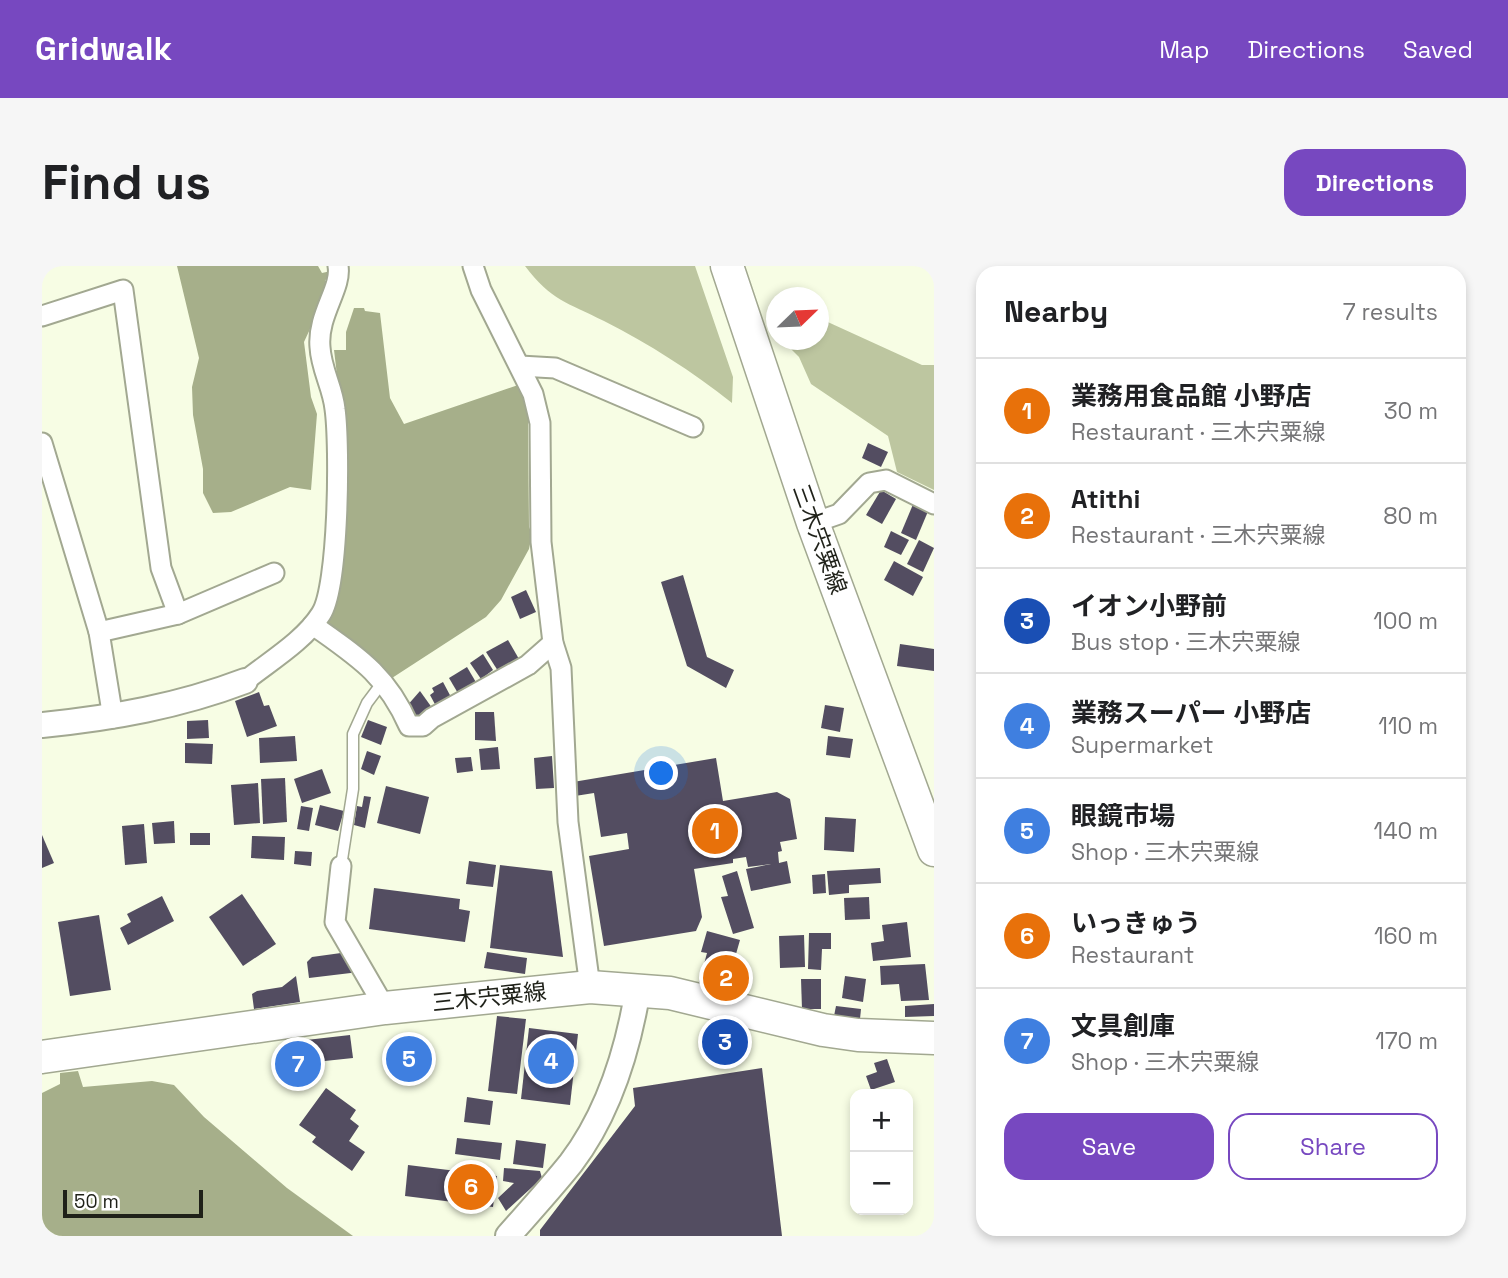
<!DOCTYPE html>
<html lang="en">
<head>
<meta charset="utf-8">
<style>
	:root { --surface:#fff; --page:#f6f6f6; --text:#202124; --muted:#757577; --line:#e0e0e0; --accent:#7748c0 }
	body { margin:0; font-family:"Space Grotesk","Noto Sans JP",sans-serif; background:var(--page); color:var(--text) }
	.controls { position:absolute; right:21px; bottom:21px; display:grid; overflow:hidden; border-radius:14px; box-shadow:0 4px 10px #0003 }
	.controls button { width:63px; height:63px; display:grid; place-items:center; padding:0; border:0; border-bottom:2px solid var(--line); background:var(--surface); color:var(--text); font:35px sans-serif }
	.compass { position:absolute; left:724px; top:21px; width:63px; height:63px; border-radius:50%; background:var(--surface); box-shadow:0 4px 10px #0003; rotate:67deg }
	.scale { position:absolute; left:21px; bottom:18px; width:140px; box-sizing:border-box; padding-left:7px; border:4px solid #1f2119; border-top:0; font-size:19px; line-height:24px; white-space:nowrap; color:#1f2119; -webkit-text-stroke:5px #fff; paint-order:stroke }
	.you { position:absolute; left:620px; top:508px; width:24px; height:24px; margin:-18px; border:5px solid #fff; border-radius:50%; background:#1a73e8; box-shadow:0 0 0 10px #1a73e833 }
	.badge { display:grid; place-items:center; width:46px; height:46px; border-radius:50%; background:var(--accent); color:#fff; font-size:23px; font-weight:700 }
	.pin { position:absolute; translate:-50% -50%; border:4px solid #fff; box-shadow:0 2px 7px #0006 }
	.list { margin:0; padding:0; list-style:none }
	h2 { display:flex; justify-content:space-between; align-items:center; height:91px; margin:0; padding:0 28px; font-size:30px }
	h2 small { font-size:23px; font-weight:400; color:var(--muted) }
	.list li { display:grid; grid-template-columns:46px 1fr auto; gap:21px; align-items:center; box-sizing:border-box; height:105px; padding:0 28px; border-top:2px solid var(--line) }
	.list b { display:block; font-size:26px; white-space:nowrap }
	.list p { margin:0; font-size:23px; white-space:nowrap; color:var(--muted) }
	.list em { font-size:23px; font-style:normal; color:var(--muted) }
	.actions { display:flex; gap:14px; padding:21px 28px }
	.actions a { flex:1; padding:16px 0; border:2px solid var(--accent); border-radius:21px; text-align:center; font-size:24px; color:var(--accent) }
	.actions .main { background:var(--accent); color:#fff }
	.map { position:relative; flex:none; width:892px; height:970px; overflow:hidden; border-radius:21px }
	header { display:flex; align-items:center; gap:42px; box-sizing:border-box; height:98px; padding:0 35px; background:var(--accent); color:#fff }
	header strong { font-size:33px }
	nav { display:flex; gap:38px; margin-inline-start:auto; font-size:24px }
	.intro { display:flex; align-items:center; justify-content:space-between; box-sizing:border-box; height:168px; padding:0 42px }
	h1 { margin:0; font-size:49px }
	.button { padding:18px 32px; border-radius:21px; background:var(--accent); color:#fff; font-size:24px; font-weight:700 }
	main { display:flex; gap:42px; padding:0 42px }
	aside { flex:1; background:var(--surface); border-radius:21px; box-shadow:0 4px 10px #0003 }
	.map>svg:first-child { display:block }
	.forest { fill:#bdc6a0 }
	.water { fill:#a6af8a }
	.building { fill:#534d61 }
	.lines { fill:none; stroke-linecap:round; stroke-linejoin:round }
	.service-casing { stroke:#a2a891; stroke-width:13 }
	.minor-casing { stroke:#a2a891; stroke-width:23 }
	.tertiary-casing { stroke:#a2a891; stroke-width:28 }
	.primary-casing { stroke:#a2a891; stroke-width:35 }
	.service { stroke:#fff; stroke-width:10 }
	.minor { stroke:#fff; stroke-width:19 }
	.tertiary { stroke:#fff; stroke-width:24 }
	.primary { stroke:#fff; stroke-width:32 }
	.labels { text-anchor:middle; stroke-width:7; stroke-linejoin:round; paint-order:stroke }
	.street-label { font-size:23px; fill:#1f2119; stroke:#fff }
</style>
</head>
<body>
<header>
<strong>Gridwalk</strong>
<nav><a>Map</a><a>Directions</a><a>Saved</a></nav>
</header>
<div class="intro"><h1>Find us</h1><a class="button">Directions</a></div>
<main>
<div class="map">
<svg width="892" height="970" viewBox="0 0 892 970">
	<rect width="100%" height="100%" fill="#f7fde4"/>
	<g class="forest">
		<path d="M483,0h170l38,111 -1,26c-40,-32 -83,-59 -128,-82 -38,-19 -52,-20 -79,-55z"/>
		<polygon points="777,52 880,99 892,99 892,224 855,206 846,170 769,118 757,91 740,74 776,74"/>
	</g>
	<g class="water">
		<polygon points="135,0 276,0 280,7 289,5 283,15 287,22 262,76 269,131 275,148 269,224 248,221 189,246 171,247 161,227 161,203 151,149 150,121 157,92"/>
		<path d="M312,42h10l1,3 15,2 10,85 14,26 117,-40 7,34 1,109 3,7 -3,15 -28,51 -15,17 -94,61c-14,-18 -58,-42 -65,-57l15,-204 -8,-67h12v-18z"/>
		<polygon points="36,805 41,821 110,815 132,819 162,851 245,922 311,970 0,970 0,827 18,818 18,807"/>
	</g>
	<g class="building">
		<polygon points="826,177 846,186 839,201 820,192"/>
		<polygon points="839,224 854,233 840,258 824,249"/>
		<polygon points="872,236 887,243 874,274 859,267"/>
		<polygon points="849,265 867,274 859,289 842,281"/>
		<polygon points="877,274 892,282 881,306 865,298"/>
		<polygon points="852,295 881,311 871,330 842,314"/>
		<polygon points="641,309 665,391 692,404 684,422 645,400 619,316"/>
		<polygon points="484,324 494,346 478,353 469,331"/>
		<polygon points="466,374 477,393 456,405 444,386"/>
		<polygon points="858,378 892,383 892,405 855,400"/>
		<polygon points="441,388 451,404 439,413 428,397"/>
		<polygon points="425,401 435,418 417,429 407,412"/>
		<polygon points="401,416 410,433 395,442 388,429 392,426 390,422"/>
		<polygon points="378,425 393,446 373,454 364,441"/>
		<polygon points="217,426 222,440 227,439 235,460 205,471 193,435"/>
		<polygon points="783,439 802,442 798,466 779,462"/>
		<polygon points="433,446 452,446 454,475 433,474"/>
		<polygon points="166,454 167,472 145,473 145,455"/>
		<polygon points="326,454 345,461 339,479 319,471"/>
		<polygon points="253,470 255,495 218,497 217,472"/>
		<polygon points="786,470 811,473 808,492 784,489"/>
		<polygon points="143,477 171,478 170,498 143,497"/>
		<polygon points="456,481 458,503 439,504 437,483"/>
		<polygon points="325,485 339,490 332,509 319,503"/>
		<polygon points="510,490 512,522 494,523 492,492"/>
		<polygon points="429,491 431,505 415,507 413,492"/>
		<polygon points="674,492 681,535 735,526 748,533 755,573 738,576 740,585 736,586 737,597 745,595 749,617 709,625 704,603 729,598 706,601 704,591 691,593 691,597 652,603 660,651 654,665 562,680 547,590 587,583 585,567 559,571 552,527 533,530 531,516"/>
		<polygon points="280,503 289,527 260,537 252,513"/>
		<polygon points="243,512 245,556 221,558 219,513"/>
		<polygon points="216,517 218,557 192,559 189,519"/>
		<polygon points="344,520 387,531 378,568 335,557"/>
		<polygon points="322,530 329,531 323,562 312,559 315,540 320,541"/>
		<polygon points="278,539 302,545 296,565 273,559"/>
		<polygon points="259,540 271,542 267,565 255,563"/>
		<polygon points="783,551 814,553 812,586 782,584"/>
		<polygon points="132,555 133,577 112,578 110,557"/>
		<polygon points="102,558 105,597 83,599 80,560"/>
		<rect x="148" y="567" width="20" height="12"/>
		<polygon points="0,569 12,597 0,602"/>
		<polygon points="210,570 243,571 242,594 209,592"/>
		<polygon points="253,585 270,586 269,600 252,598"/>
		<polygon points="427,595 454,599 451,621 424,618"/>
		<polygon points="458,599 510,605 521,691 448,682"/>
		<polygon points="838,602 839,617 807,619 807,627 787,629 785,605"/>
		<polygon points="695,605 712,662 691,668 679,631 686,630 680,610"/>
		<polygon points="783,608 784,627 771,628 770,609"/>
		<polygon points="332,622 418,633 417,643 428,645 423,676 327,663"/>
		<polygon points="200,628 234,678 201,700 167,651"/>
		<polygon points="120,630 132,655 86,679 78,662 89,656 85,648"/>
		<polygon points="827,631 828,653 803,654 802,632"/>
		<polygon points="57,649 69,724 28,730 16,656"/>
		<polygon points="865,656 869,691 831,695 829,677 842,675 840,659"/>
		<polygon points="665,665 698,674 692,695 702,698 694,727 657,717 665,687 659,686"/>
		<polygon points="767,667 789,667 789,683 780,683 779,704 766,703"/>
		<polygon points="762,669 763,701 738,702 737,670"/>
		<polygon points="445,686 485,692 483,708 442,702"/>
		<polygon points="299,687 317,706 267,712 265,696 270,691"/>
		<polygon points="883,698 887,734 859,735 857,718 839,719 838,700"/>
		<polygon points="254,710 258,736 212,743 210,728 215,725 240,721"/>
		<polygon points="803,710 824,713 821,736 800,732"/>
		<polygon points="759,713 779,713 779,743 760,743"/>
		<polygon points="892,738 892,750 863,751 863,740"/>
		<polygon points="794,740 819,743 818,753 792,750"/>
		<polygon points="455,750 484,753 475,828 446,825"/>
		<polygon points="487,762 536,768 528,839 479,833"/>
		<polygon points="308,769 311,792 264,797 248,785 247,776"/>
		<polygon points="385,776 389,806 348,811 345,781"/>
		<polygon points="845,793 853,816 829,824 824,810 835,806 832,797"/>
		<polygon points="720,802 740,970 498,970 498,964 593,840 591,822"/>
		<polygon points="284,822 314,844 308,853 317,860 307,875 323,886 310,905 270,876 274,871 257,859"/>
		<polygon points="425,831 451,835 448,859 422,856"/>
		<polygon points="415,872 460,877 458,894 413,888"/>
		<polygon points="474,874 504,878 501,902 471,898"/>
		<polygon points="366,899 455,910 451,941 363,930"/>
		<polygon points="462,902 498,905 500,912 464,945 456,932 472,917 461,915"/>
	</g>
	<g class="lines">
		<defs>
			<polyline id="service" points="299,600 311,523 311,468 325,437 340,417"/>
			<g id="minor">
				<polyline points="431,0 439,24 491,128 498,157 499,276 511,377 519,402 526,556 548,721"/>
				<polyline points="0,50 81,24 119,302 136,348"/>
				<polyline points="478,100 513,102 651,161"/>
				<polyline points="0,177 57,366 71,452"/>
				<polyline points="771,257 797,248 827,217 844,214 892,238"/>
				<path d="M271,359c45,32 73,49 96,101h14l9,-8 96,-53 25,-22"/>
				<polyline points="57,366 136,348 232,307"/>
				<path d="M203,415c25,-20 59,-40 76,-67 18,-27 19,-169 14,-205 -2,-21 -14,-40 -15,-62 -3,-32 22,-59 18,-81"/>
				<polyline points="299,600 293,656 343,742"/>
			</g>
			<g id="tertiary">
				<path d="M0,459c71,-7 137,-19 203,-44"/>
				<path d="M466,970c21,-24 43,-48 63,-73 38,-50 57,-113 67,-174"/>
			</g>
			<g id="primary">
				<polyline points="685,0 771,257 892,584"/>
				<polyline points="0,791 343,742 548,721 628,727 781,764 816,769 892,772"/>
			</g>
		</defs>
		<use href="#service" class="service-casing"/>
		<use href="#minor" class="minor-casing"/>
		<use href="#tertiary" class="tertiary-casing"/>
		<use href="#primary" class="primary-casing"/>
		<use href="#service" class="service"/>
		<use href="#minor" class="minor"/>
		<use href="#tertiary" class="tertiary"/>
		<use href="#primary" class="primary"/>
	</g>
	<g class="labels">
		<g class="street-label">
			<text transform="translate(778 273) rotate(70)" y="8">三木宍粟線</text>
			<text transform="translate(447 731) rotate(-6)" y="8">三木宍粟線</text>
		</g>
	</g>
</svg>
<div class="controls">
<button>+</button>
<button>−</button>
</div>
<svg class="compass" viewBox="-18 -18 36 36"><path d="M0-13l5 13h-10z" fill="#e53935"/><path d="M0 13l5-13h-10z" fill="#757577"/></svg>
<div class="scale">50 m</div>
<div class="you"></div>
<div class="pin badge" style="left:673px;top:565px;background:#e8710a">1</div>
<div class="pin badge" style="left:684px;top:712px;background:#e8710a">2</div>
<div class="pin badge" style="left:683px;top:776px;background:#1a4fb4">3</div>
<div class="pin badge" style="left:509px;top:795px;background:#3f7fe0">4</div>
<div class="pin badge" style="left:367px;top:793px;background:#3f7fe0">5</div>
<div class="pin badge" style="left:429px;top:921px;background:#e8710a">6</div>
<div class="pin badge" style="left:256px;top:798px;background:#3f7fe0">7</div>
</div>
<aside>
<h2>Nearby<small>7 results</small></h2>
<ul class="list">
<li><span class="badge" style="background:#e8710a">1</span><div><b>業務用食品館 小野店</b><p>Restaurant · 三木宍粟線</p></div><em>30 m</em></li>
<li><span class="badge" style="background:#e8710a">2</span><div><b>Atithi</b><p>Restaurant · 三木宍粟線</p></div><em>80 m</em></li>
<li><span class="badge" style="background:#1a4fb4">3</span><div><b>イオン小野前</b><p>Bus stop · 三木宍粟線</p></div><em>100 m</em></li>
<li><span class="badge" style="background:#3f7fe0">4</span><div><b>業務スーパー 小野店</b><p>Supermarket</p></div><em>110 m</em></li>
<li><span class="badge" style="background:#3f7fe0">5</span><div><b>眼鏡市場</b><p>Shop · 三木宍粟線</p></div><em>140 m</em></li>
<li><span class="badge" style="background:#e8710a">6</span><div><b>いっきゅう</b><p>Restaurant</p></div><em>160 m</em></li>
<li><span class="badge" style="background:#3f7fe0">7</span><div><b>文具創庫</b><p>Shop · 三木宍粟線</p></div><em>170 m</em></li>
</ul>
<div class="actions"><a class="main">Save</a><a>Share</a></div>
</aside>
</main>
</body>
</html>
